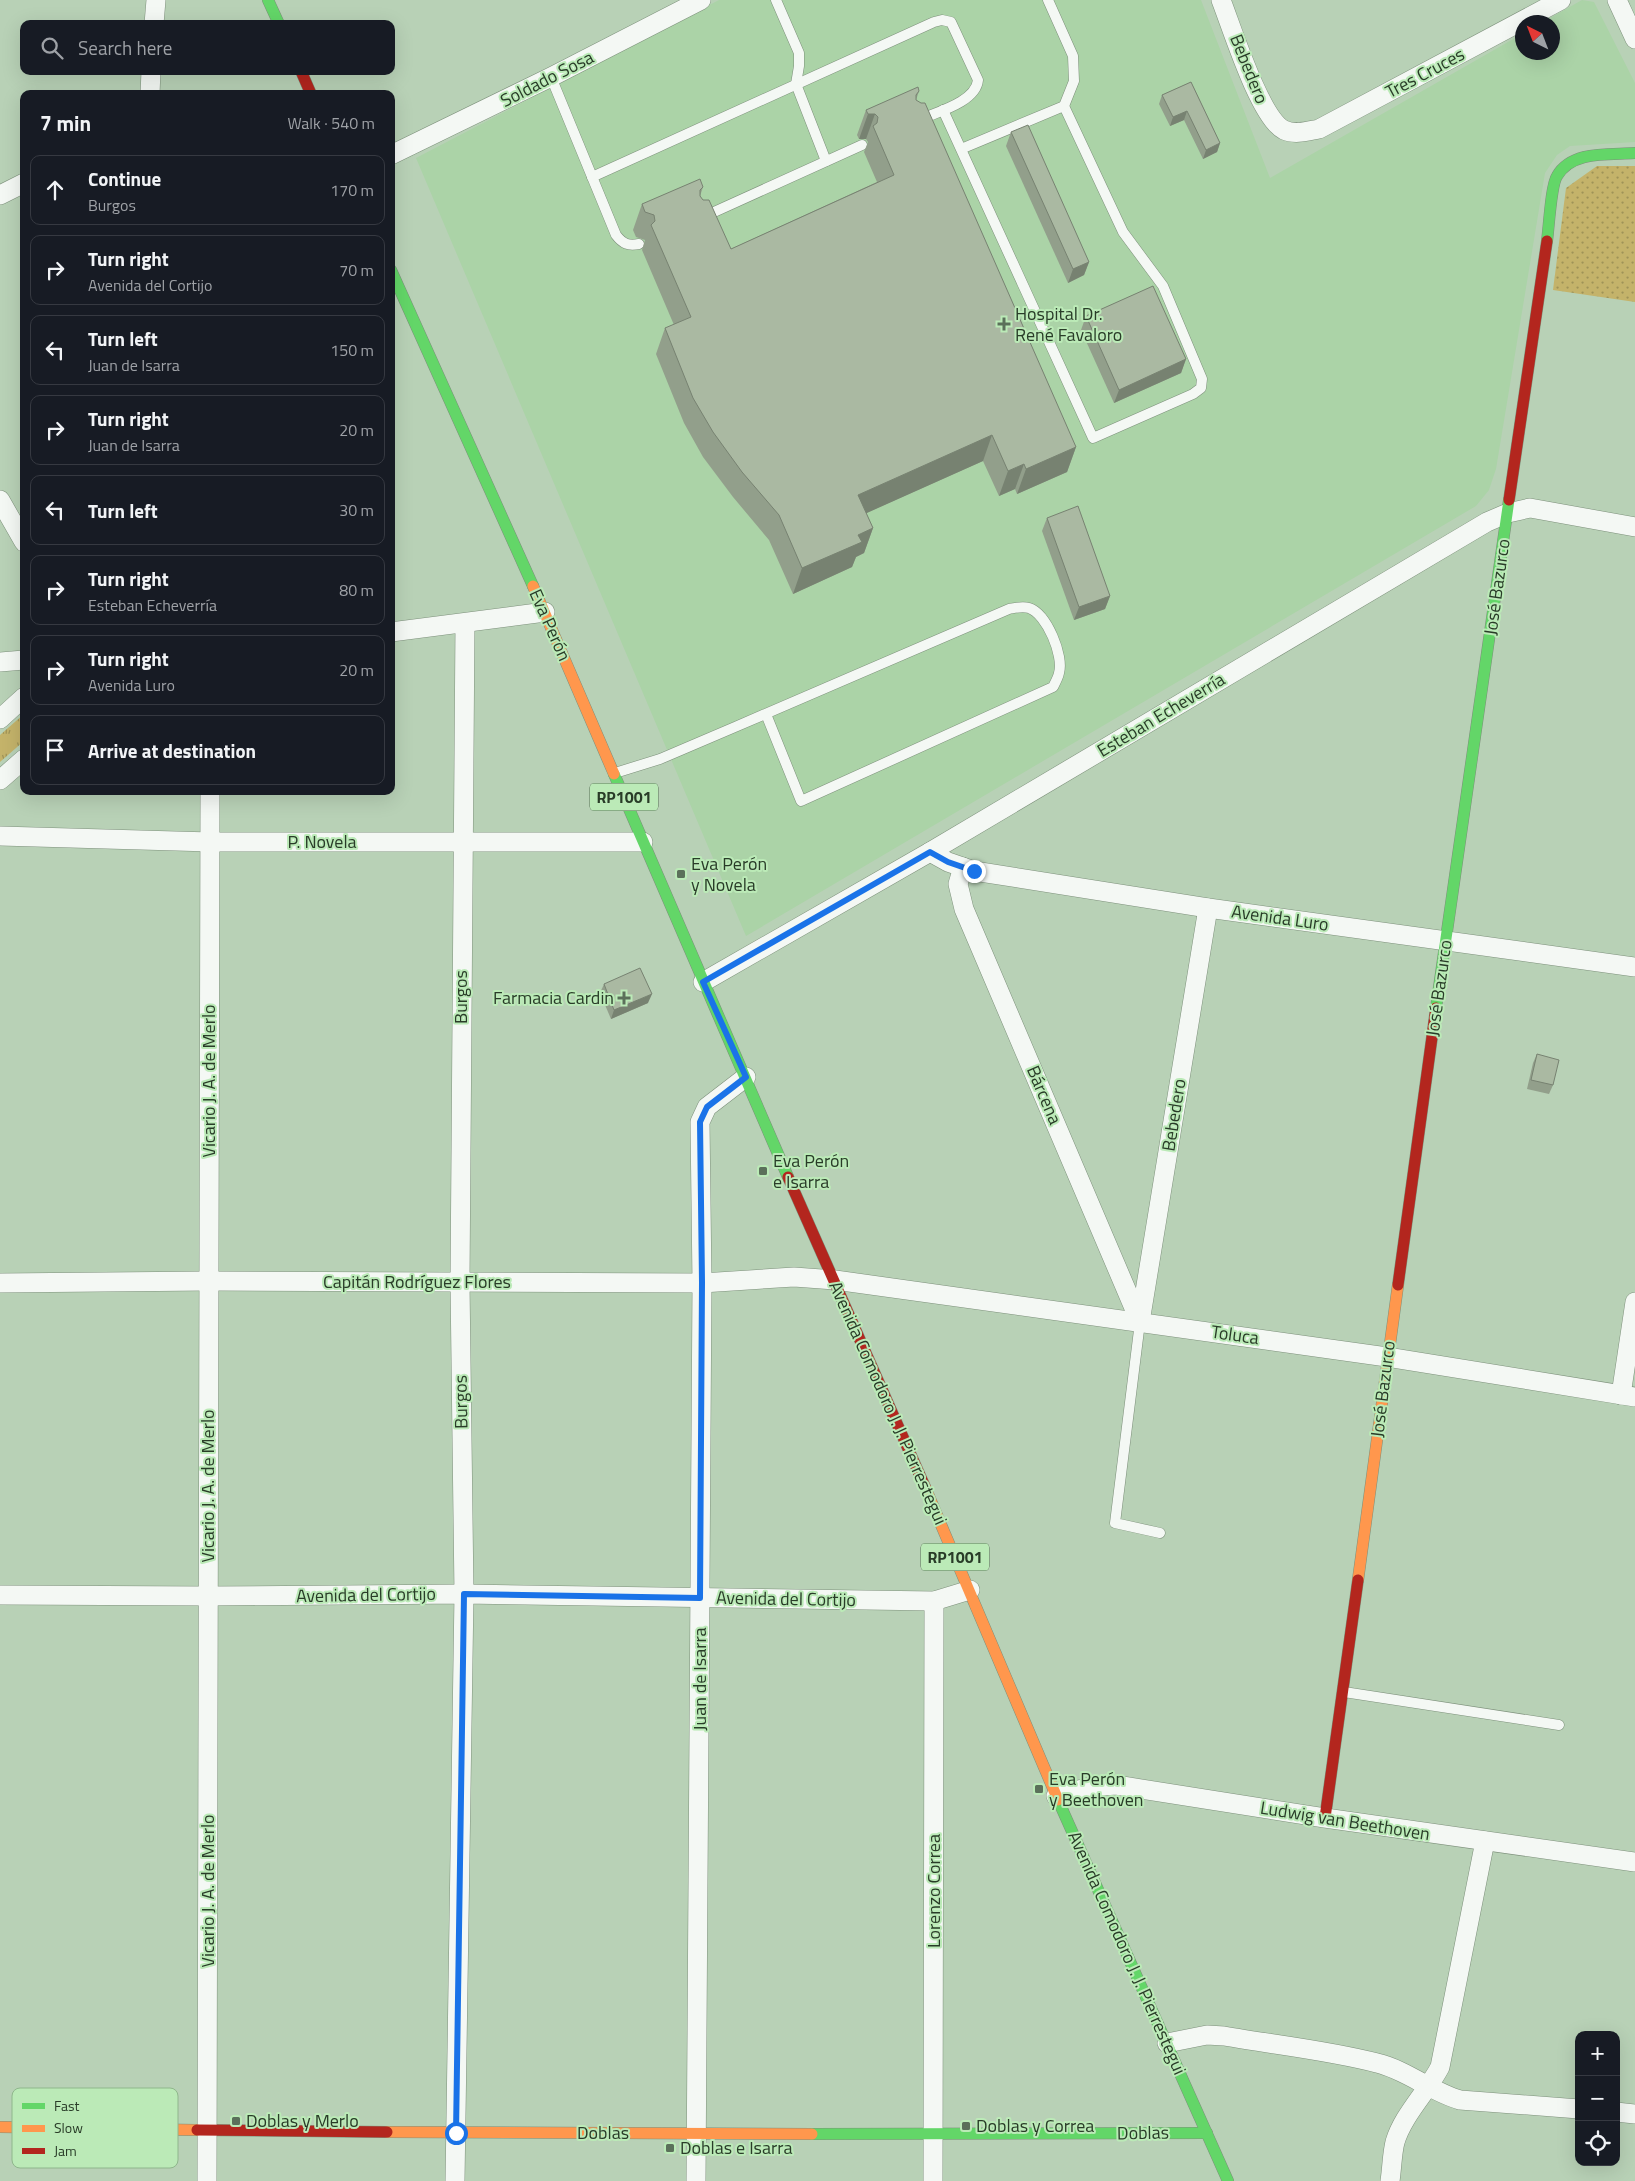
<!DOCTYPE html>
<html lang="en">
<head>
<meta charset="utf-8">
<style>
	:root { --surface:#171b24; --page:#20242c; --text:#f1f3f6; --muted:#9ea1a6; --line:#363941 }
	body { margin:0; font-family:"Titillium Web",sans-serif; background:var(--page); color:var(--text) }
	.controls { position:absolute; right:15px; bottom:15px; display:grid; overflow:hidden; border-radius:10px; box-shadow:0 5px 20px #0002 }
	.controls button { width:45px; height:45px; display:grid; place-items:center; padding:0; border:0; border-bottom:1px solid var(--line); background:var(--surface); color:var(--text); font:25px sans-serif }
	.compass { position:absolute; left:1515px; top:15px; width:45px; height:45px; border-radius:50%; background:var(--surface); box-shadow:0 5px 20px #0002; rotate:318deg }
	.stop { position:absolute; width:15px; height:15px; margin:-11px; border:4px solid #1a73e8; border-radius:50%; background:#fff }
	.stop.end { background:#1a73e8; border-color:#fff; box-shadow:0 1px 5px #0008 }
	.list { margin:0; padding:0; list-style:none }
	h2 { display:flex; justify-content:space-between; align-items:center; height:65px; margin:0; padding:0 20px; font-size:21px }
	h2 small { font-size:16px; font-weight:400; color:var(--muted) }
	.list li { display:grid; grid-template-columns:32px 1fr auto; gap:15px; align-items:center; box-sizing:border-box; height:70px; margin:0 10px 10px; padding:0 10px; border:1px solid var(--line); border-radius:10px }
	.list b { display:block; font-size:19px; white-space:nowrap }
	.list p { margin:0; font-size:16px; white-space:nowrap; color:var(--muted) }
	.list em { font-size:16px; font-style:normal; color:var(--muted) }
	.icon { flex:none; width:28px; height:28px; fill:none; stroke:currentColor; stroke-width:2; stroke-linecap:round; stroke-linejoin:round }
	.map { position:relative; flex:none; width:1635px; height:2181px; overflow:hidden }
	.search { position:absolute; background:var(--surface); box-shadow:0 5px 20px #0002; left:20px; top:20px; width:375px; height:55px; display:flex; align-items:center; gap:12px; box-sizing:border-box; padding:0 18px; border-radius:10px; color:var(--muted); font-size:19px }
	.panel { position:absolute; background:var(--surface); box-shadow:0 5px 20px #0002; left:20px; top:90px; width:375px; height:705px; border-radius:10px }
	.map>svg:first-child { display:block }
	.built { fill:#abd3a7 }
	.grass { fill:url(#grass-tufts) }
	.park { fill:url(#park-dots) }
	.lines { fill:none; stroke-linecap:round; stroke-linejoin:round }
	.lane-casing { stroke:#7d907b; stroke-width:11 }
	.street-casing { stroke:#7d907b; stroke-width:20 }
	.fast-casing { stroke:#7d907b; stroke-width:12 }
	.slow-casing { stroke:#7d907b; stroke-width:12 }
	.jam-casing { stroke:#7d907b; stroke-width:12 }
	.lane { stroke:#f4f8f4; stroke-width:10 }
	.street { stroke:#f4f8f4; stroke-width:19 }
	.fast { stroke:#63d668; stroke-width:11 }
	.slow { stroke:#ff974d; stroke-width:11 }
	.jam { stroke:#b3261e; stroke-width:11 }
	.wall { fill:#929f8b }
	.shaded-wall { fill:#778271 }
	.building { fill:#aab9a2; stroke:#778271 }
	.route { stroke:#1a73e8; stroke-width:6 }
	.poi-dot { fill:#5b705a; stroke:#bbeab7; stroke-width:2 }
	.labels { text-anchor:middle; stroke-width:4; stroke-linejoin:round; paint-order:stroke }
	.shield { fill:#bbeab7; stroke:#557053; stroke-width:1 }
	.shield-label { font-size:16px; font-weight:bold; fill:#293c28 }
	.street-label { font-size:18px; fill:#293c28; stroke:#bbeab7 }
	.poi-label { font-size:18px; fill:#293c28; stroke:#bbeab7; text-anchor:start }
	.key { fill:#bbeab7; stroke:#8fb68c; stroke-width:1 }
	.key-label { font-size:14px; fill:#293c28 }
</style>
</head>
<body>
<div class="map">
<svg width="1635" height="2181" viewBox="0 0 1635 2181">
	<defs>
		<pattern id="grass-tufts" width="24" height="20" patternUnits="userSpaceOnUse" patternTransform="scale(1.25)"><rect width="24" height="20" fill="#c4b36a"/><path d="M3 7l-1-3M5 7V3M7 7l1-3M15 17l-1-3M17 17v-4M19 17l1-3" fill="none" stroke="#9f9357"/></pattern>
		<pattern id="park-dots" width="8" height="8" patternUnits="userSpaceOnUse" patternTransform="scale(1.25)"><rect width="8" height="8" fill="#c4b36a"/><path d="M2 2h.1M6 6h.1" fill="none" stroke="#9f9357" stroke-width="1.8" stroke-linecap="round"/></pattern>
	</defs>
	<rect width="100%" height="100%" fill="#b8d1b6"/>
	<polygon class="built" points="719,0 1201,0 1270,178 1522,34 1522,52 1552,52 1552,22 1543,22 1582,0 1594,2 1635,83 1635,142 1570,146 1557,155 1545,173 1496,469 1489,490 1476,506 746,936 416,158"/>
	<polygon class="grass" points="24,714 24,741 0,762 0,735"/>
	<polygon class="park" points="1597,166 1635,166 1635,302 1553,290 1566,188"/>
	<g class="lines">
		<defs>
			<g id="lane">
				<polyline points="776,0 799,53 799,66 796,84 826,161"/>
				<polyline points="1048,0 1073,56 1074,81 1064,106"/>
				<path d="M551,77l65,158c7,9 12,11 23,9"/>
				<polyline points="943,110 1093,438 1193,394 1201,388 1202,379 1163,286 1123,232 1064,106 961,149"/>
				<path d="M592,177l342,-155 8,-2 9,2 27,58c-2,22 -41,32 -59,40"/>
				<polyline points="703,217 862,145"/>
				<path d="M615,773l45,-14 75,-32 274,-118c6,-1 13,-3 20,-1 18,6 35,48 30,65 -1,5 -4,10 -6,14l-252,114 -35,-87"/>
				<polyline points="1140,1322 1115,1523 1160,1533"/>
				<polyline points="1344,1692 1559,1725"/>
			</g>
			<g id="street">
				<path d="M1221,0c11,28 39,118 63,130 11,5 24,1 35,-1l242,-129"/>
				<polyline points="1617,0 1635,39"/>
				<polyline points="154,24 156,0"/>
				<polyline points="150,94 151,71"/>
				<polyline points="391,155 551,77 701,0"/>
				<polyline points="0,195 24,183"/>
				<polyline points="0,500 24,542"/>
				<polyline points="391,632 545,612"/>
				<polyline points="0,662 24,660"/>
				<polyline points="0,719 24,697"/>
				<polyline points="0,780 24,759"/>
				<polyline points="0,836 211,842 643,842"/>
				<polyline points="930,852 948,862 974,871 1208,908 1635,967"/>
				<polyline points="963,867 958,884 964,909 1140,1322"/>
				<polyline points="703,982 930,852 1487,522 1508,513 1530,508 1635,527"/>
				<polyline points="0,1283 208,1281 702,1283 794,1277 835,1280 1387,1357 1635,1397"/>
				<polyline points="1140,1322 1208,908"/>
				<polyline points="1621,1395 1635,1302"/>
				<polyline points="0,1595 208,1596 464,1594 934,1601 970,1590"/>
				<polyline points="1056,1796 1090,1787 1116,1785 1325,1818 1635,1862"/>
				<path d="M1167,2043l40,-8 17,1c51,9 103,14 153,27 30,7 54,29 83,37l119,9"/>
				<polyline points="1616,2112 1635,2114"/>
				<polyline points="207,2181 210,791"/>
				<polyline points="455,2181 464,1594 460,1283 465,623"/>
				<polyline points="696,2181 702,1283 700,1122 707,1107 746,1077"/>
				<polyline points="933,2181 934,1601"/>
				<path d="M1390,2181c2,-13 2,-27 5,-39 8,-27 32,-50 45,-75l45,-226"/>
			</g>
			<g id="fast">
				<polyline points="268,0 279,24"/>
				<path d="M1547,241c2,-14 4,-56 10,-65 15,-26 52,-21 78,-23"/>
				<polyline points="391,270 533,586"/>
				<polyline points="614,774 788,1177"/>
				<polyline points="1436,1008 1509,500"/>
				<polyline points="1058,1800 1228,2181"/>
				<polyline points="812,2134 1207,2133"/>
			</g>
			<g id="slow">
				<polyline points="533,586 614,774"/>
				<polyline points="925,1487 1058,1800"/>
				<polyline points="1358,1580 1398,1285"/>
				<polyline points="0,2127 197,2130"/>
				<polyline points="387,2132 812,2134"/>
			</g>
			<g id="jam">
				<polyline points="301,71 311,94"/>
				<polyline points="1509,500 1547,241"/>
				<polyline points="788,1177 925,1487"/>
				<polyline points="1398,1285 1436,1008"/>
				<polyline points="1325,1818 1358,1580"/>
				<polyline points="197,2130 387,2132"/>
			</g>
		</defs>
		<use href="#lane" class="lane-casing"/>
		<use href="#street" class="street-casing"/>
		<use href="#fast" class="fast-casing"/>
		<use href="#slow" class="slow-casing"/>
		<use href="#jam" class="jam-casing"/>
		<use href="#lane" class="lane"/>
		<use href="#street" class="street"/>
		<use href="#fast" class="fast"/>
		<use href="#slow" class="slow"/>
		<use href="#jam" class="jam"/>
	</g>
	<g class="wall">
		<polygon points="1191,82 1220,143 1217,152 1203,159 1184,120 1170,126 1159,104 1162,95"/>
		<polygon points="919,91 916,100 1076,447 1067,472 1017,494 1015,489 999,496 983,461 866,513 873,528 864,553 856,557 852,567 793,594 769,540 733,497 703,457 684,423 656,354 665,328 674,325 642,250 645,240 636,237 633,230 642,204 703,187 700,196 731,249 877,182 864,152 868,142 866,139 859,139 857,135 866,110"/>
		<polygon points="1011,132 1089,262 1084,275 1068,283 1006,146"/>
		<polygon points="1086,316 1186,359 1181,373 1114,403 1081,330"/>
		<polygon points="1047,518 1110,596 1105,609 1074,620 1042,531"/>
		<polygon points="604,984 648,1003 611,1019 600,993"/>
		<polygon points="1537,1054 1553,1085 1549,1094 1527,1089 1533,1063"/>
	</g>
	<g class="shaded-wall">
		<polygon points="1187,111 1184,120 1170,126 1173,117"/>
		<polygon points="868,114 875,114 866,139 859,139"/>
		<polygon points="1220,143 1217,152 1203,159 1206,150"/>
		<polygon points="1089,262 1084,275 1068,283 1073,269"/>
		<polygon points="1186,359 1181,373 1114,403 1119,390"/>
		<polygon points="992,435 983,461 849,521 858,495"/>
		<polygon points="1076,447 1067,472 1017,494 1026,469"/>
		<polygon points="1024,464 1015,489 999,496 1008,471"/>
		<polygon points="873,528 864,553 856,557 852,567 793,594 802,568 858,535"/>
		<polygon points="1110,596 1105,609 1074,620 1079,607"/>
		<polygon points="652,994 648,1003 611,1019 614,1010"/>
	</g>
	<g class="building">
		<polygon points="1191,82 1220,143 1206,150 1187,111 1173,117 1162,95"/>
		<polygon points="918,87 919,91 916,95 916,100 921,103 925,103 1076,447 1026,469 1024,464 1008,471 992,435 858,495 873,528 858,535 862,542 802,568 779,515 742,472 713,432 693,398 665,328 691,317 651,225 655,221 654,215 645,212 642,204 700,179 703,187 700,190 700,196 703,200 709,200 731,249 894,175 873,126 877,123 878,117 875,114 868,114 866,110"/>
		<polygon points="1028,125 1089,262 1073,269 1011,132"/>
		<polygon points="1153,286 1186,359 1119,390 1086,316"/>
		<polygon points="1078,506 1110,596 1079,607 1047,518"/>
		<polygon points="640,968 652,994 614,1010 604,984"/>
		<polygon points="1537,1054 1559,1060 1553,1085 1531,1080"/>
	</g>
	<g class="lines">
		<polyline class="route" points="456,2133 464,1594 700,1598 702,1282 700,1122 707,1107 746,1077 703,982 930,852 948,862 974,871"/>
	</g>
	<g class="poi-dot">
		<path d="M1001.5 316.5h5v5h5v5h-5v5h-5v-5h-5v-5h5z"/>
		<rect x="676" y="869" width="10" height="10" rx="2.5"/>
		<path d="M621.5 990.5h5v5h5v5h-5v5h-5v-5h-5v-5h5z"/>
		<rect x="758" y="1166" width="10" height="10" rx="2.5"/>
		<rect x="1034" y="1784" width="10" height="10" rx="2.5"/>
		<rect x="231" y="2116" width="10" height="10" rx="2.5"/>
		<rect x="961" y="2121" width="10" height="10" rx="2.5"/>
		<rect x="665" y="2143" width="10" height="10" rx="2.5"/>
	</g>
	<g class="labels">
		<g class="shield">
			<rect x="590" y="783.5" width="68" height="27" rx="4"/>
			<rect x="921" y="1543.5" width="68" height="27" rx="4"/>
		</g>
		<g class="shield-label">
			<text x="624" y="803">RP1001</text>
			<text x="955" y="1563">RP1001</text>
		</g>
		<g class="street-label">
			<text transform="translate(1249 69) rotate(68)" y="6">Bebedero</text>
			<text transform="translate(1425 73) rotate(-28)" y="6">Tres Cruces</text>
			<text transform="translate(547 79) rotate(-27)" y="6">Soldado Sosa</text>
			<text transform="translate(1497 587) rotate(-82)" y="6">José Bazurco</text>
			<text transform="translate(550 625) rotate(66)" y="6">Eva Perón</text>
			<text transform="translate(1161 715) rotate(-31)" y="6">Esteban Echeverría</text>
			<text x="322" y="848">P. Novela</text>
			<text transform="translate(1280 918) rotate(8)" y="6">Avenida Luro</text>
			<text transform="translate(1439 988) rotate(-82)" y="6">José Bazurco</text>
			<text transform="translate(461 997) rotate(-90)" y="6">Burgos</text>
			<text transform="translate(209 1081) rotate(-90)" y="6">Vicario J. A. de Merlo</text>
			<text transform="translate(1044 1095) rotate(67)" y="6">Bárcena</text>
			<text transform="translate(1174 1115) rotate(-81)" y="6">Bebedero</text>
			<text x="417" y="1288">Capitán Rodríguez Flores</text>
			<text transform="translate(1235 1335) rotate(8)" y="6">Toluca</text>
			<text transform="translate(1383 1389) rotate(-83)" y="6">José Bazurco</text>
			<text transform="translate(461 1402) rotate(-91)" y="6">Burgos</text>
			<text transform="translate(888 1403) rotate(66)" y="6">Avenida Comodoro J. J. Pierrestegui</text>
			<text transform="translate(208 1486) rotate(-90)" y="6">Vicario J. A. de Merlo</text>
			<text transform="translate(366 1595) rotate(-1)" y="6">Avenida del Cortijo</text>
			<text transform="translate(786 1599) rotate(1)" y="6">Avenida del Cortijo</text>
			<text transform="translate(700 1679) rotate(-90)" y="6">Juan de Isarra</text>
			<text transform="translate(1345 1821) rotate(9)" y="6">Ludwig van Beethoven</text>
			<text transform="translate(208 1891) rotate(-90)" y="6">Vicario J. A. de Merlo</text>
			<text transform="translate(934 1891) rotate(-90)" y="6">Lorenzo Correa</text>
			<text transform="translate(1127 1953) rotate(66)" y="6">Avenida Comodoro J. J. Pierrestegui</text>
			<text x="603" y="2139">Doblas</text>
			<text transform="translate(1143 2133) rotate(-1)" y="6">Doblas</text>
		</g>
		<g class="poi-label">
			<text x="1015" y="320">Hospital Dr.<tspan x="1015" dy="21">René Favaloro</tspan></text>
			<text x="691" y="870">Eva Perón<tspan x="691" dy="21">y Novela</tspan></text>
			<text x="614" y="1004" text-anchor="end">Farmacia Cardin</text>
			<text x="773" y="1167">Eva Perón<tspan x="773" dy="21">e Isarra</tspan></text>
			<text x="1049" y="1785">Eva Perón<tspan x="1049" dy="21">y Beethoven</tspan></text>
			<text x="246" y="2127">Doblas y Merlo</text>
			<text x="976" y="2132">Doblas y Correa</text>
			<text x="680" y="2154">Doblas e Isarra</text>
		</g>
	</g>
	<rect x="12" y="2088" width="166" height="80" rx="8" class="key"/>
	<rect x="22" y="2103" width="23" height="6" fill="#63d668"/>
	<rect x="22" y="2125" width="23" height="7" fill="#ff974d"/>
	<rect x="22" y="2148" width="23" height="6" fill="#b3261e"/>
	<g class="key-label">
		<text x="54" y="2111">Fast</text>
		<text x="54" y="2133">Slow</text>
		<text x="54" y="2156">Jam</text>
	</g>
</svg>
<div class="controls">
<button>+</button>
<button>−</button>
<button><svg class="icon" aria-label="locate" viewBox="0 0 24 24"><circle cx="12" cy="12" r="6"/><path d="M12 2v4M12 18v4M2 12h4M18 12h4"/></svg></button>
</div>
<svg class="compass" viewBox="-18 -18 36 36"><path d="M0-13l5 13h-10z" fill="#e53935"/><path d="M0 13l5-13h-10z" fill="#9ea1a6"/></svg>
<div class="stop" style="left:456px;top:2133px"></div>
<div class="stop end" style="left:974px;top:871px"></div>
<div class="search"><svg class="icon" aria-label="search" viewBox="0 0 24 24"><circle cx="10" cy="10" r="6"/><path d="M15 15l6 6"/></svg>Search here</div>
<section class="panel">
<h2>7 min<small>Walk · 540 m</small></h2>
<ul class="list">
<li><svg class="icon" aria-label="ahead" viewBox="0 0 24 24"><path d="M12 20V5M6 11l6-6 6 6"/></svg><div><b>Continue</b><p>Burgos</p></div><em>170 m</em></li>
<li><svg class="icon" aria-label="right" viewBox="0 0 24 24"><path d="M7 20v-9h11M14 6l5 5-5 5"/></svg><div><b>Turn right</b><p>Avenida del Cortijo</p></div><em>70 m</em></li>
<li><svg class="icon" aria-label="left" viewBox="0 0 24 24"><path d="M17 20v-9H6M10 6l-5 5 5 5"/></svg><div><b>Turn left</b><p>Juan de Isarra</p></div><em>150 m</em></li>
<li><svg class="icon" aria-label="right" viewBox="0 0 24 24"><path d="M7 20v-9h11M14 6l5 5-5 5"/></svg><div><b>Turn right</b><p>Juan de Isarra</p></div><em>20 m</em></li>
<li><svg class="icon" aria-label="left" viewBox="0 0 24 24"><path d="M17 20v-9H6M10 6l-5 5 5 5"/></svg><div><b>Turn left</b></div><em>30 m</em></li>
<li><svg class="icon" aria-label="right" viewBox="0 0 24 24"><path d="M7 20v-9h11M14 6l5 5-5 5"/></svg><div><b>Turn right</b><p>Esteban Echeverría</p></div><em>80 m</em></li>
<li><svg class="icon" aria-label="right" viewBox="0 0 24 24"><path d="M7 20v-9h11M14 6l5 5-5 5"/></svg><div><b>Turn right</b><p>Avenida Luro</p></div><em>20 m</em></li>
<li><svg class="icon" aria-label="arrive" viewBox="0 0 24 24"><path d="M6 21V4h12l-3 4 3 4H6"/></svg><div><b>Arrive at destination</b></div></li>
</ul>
</section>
</div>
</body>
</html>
